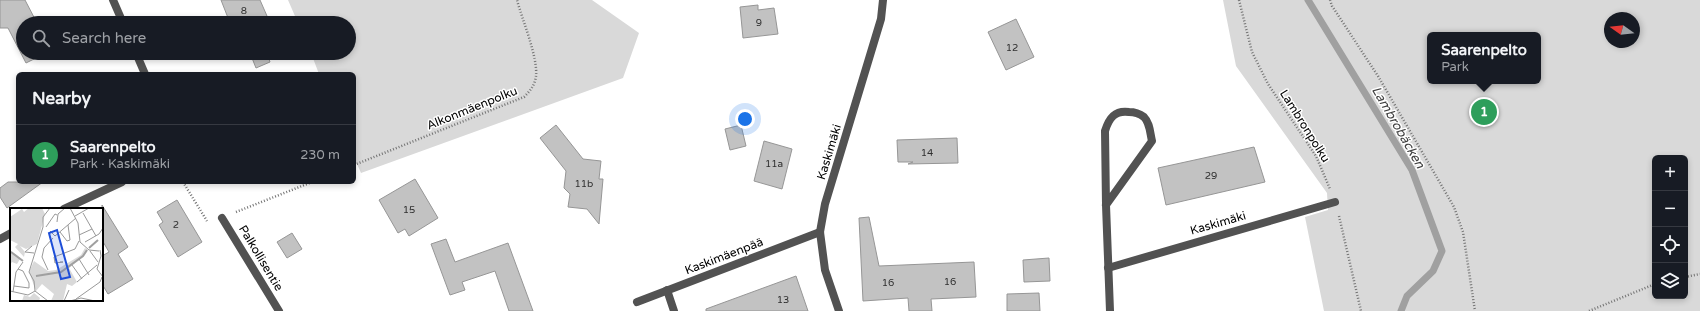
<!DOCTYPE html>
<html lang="en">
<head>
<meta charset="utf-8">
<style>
	:root { --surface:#171b24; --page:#20242c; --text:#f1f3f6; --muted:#9ea1a6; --line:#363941; --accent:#0f766e }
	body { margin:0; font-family:"Varela Round",sans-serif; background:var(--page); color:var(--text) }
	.controls { position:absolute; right:12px; bottom:12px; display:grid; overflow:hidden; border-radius:6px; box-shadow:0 2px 6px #0003 }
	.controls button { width:36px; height:36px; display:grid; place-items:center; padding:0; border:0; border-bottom:1px solid var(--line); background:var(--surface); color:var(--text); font:20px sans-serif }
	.compass { position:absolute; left:1604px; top:12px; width:36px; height:36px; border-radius:50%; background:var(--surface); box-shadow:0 2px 6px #0003; rotate:285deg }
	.you { position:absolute; left:745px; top:119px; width:14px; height:14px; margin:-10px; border:3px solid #fff; border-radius:50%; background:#1a73e8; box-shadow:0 0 0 6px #1a73e833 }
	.badge { display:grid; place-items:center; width:26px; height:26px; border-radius:50%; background:var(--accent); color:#fff; font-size:13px; font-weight:700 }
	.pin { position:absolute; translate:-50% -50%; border:2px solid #fff; box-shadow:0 1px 4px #0006 }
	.popup { position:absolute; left:1427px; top:32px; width:114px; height:52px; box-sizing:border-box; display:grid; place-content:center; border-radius:6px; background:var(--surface); filter:drop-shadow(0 1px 3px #0005); font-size:13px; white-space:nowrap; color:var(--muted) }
	.popup b { font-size:15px; color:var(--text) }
	.popup::after { content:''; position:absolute; left:50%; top:100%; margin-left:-8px; border:8px solid transparent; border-top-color:var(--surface) }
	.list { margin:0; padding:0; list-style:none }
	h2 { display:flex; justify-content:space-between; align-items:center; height:52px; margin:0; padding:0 16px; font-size:17px }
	h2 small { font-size:13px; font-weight:400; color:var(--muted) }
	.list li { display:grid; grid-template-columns:26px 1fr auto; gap:12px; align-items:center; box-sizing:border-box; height:60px; padding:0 16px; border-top:1px solid var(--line) }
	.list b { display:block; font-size:15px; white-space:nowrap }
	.list p { margin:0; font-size:13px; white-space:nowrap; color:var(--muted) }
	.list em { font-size:13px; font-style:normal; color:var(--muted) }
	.icon { flex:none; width:22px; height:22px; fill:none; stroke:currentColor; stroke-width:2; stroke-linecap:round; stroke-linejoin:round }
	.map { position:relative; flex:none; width:1700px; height:311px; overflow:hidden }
	.search { position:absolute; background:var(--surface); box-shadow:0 2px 6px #0003; left:16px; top:16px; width:340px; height:44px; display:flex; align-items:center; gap:10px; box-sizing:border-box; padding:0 14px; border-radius:22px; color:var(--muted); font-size:15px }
	.panel { position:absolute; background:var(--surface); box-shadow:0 2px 6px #0003; left:16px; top:72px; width:340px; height:112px; border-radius:6px }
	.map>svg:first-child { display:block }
	.green { fill:#d9d9d9; fill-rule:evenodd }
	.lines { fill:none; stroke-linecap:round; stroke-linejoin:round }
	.stream { stroke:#a0a0a0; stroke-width:7 }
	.building { fill:#c2c2c2; stroke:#969696 }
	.path { stroke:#747474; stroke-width:2.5; stroke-dasharray:1 2; stroke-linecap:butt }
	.service { stroke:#525252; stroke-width:8 }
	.minor { stroke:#525252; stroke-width:8 }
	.labels { text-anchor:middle; stroke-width:3; stroke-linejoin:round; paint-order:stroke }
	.number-label { font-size:10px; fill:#303030 }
	.street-label { font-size:12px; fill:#000; stroke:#fff }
	.water-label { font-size:13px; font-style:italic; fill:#414141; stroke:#fff }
	.inset-river { fill:none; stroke:#a0a0a0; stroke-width:2 }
	.inset-road { fill:none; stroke:#999; stroke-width:1 }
	.view { fill:#1d4ed8; fill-opacity:0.15; stroke:#1d4ed8; stroke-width:2 }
	.inset-edge { fill:none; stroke:#000; stroke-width:2 }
</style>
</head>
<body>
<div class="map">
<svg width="1700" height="311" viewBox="0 0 1700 311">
	<rect width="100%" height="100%" fill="#fff"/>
	<g class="green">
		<polygon points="288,0 592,0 639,33 623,78 361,173 354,157 354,74 319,74 311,53 349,53 349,23 298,23"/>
		<path d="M1223,0h477v311h-376l-19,-94 23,-7 -1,-17 -91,-127zM1610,18h24v24h-24zM1430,35h108v46h-108zM1655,158h30v138h-30z"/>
	</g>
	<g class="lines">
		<polyline class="stream" points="1308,0 1412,170 1442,251 1433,271 1407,296 1401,311"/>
	</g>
	<g class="building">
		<polygon points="0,0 25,0 37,23 23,23 23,53 46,53 26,63 8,28 0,28"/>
		<polygon points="221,0 260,0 267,16 254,21 255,23 230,23"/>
		<polygon points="758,5 758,10 774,8 778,34 743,38 740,7"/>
		<polygon points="1016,19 1034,57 1006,70 988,32"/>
		<polygon points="250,53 267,53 270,62 256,68"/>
		<polygon points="556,125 583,159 601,161 599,179 603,179 599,224 587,209 568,207 570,194 564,188 566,171 540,138"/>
		<polygon points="741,125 746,146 730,150 725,129"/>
		<polygon points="957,138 958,163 908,164 913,162 898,162 897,140"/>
		<polygon points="764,141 792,149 782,189 754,181"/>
		<polygon points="1254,147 1265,182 1166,205 1158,168"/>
		<polygon points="415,179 438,218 409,236 405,229 398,233 379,200"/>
		<polygon points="8,182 43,182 7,208 0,197 0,188"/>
		<polygon points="177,200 202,242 178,257 159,225 163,222 157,212"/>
		<polygon points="102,205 128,247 118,254 133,279 108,294 102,284 102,256 109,252 102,240"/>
		<polygon points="869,217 879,266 974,262 976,297 931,299 932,311 909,311 908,298 863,301 859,218"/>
		<polygon points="292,233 302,249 287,258 277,242"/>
		<polygon points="446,239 455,262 508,243 533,311 509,311 495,271 462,282 465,290 450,295 431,244"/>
		<polygon points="1049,258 1050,281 1024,282 1023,260"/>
		<polygon points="796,276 808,311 706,311 706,309"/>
		<polygon points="1039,293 1040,311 1007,311 1007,294"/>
	</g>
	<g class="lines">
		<g class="path">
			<polyline points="1239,0 1252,52 1268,84 1316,156 1330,189"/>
			<polyline points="1330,0 1332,6 1378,76 1454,207 1463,232 1475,311"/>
			<path d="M354,165l170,-68c6,-6 11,-12 12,-21 2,-19 -14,-57 -19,-76"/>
			<polyline points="183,182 207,221"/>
			<polyline points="236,212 312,182"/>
			<polyline points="1339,216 1361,311"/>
			<polyline points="1685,277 1700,274"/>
			<polyline points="1589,311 1655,284"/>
		</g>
		<polyline class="service" points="667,290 674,311"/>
		<g class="minor">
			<polyline points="113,0 123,23"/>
			<polyline points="136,53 145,74"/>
			<path d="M1106,205l46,-64c-2,-8 -2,-18 -8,-24 -4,-3 -10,-5 -15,-5 -14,-2 -20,6 -24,19l1,74 4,106"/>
			<polyline points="64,209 122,182"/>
			<polyline points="222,218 279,311"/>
			<polyline points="0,239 11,233"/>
			<polyline points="1108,268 1335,202"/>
			<polyline points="637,302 820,232"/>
			<polyline points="839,311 825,270 820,232 825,204 881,19 883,0"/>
		</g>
	</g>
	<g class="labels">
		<g class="number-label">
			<text x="244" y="14">8</text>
			<text x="759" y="26">9</text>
			<text x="1012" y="51">12</text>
			<text x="927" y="156">14</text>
			<text x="774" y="167">11a</text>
			<text x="1211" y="179">29</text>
			<text x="584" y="187">11b</text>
			<text x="409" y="213">15</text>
			<text x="176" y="228">2</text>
			<text x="950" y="285">16</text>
			<text x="888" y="286">16</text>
			<text x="783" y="303">13</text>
		</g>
		<g class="street-label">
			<text transform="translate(472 108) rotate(-22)" y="4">Alkonmäenpolku</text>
			<text transform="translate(1305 126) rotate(58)" y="4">Lambronpolku</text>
			<text transform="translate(829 152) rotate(-73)" y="4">Kaskimäki</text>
			<text transform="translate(1218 223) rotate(-16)" y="4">Kaskimäki</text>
			<text transform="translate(724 256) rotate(-21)" y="4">Kaskimäenpää</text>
			<text transform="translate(261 258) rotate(59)" y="4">Palkollisentie</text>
		</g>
		<g class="water-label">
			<text transform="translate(1399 127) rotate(60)" y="5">Lambrobäcken</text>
		</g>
	</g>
	<g transform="translate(10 208)">
		<rect width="93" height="93" fill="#fff"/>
		<path d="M19,0h13l3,6 -8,30 -11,5 -6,-3 5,6 -1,5 -9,-10 3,-3 -8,-4v-23l12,-8 2,3zM75,40l3,2 -4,6 -15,12 8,14 -5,4 -5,-2 -4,17h-12l3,-7 -12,-10 -6,7 -7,-19 5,-11 14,10 8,-1 25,-15zM0,42l13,10v1l-3,-2 -3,5 -5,-2 -2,3zM24,85l6,5 -1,3h-17l2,-6 6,2z" fill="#d9d9d9"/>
		<path class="inset-river" d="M79,40l9,-8M1,44l12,9M26,68l25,-4 22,-16 4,-6"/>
		<path class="inset-road" d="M60,0l8,15 2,19 9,8 10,1M73,5l13,23M65,8l14,-8M47,14l1,-8 7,-6M36,19l9,-13 2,1M40,23l5,5 21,-18M50,24l7,9 3,-1 -2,-15M69,27l13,-6M75,34l14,-8 4,-6M22,38l-7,6 9,1M90,42l1,6 -4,13 6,8M80,43l8,11M69,51l10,16M50,54h3l-8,1 -1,-6 21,-8 4,-8M62,57l10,14M38,62l-6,-13 2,-9 9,-10M67,74l20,-17M4,78l15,2v-5l-6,-12 -5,-2M0,83l18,4 7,-4M3,84l3,-20 7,-10M66,91l24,-17 2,-5M38,93l-13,-10 -1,-10 -5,-9 14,-45v-10l7,-9M54,93l5,-11M60,93l11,-3 14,3"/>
		<path class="view" d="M47,22l13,47 -9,2 -12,-46z"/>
		<rect width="93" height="93" class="inset-edge"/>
	</g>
</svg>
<div class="controls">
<button>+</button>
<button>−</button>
<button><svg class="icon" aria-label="locate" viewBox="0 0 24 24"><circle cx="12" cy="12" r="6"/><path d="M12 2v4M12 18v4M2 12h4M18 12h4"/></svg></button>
<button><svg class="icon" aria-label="layers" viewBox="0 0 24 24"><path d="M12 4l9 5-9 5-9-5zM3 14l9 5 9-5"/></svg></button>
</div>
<svg class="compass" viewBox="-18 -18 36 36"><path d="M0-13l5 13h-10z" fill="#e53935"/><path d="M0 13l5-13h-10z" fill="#9ea1a6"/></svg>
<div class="you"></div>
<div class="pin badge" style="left:1484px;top:112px;background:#2e9e5b">1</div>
<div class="popup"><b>Saarenpelto</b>Park</div>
<div class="search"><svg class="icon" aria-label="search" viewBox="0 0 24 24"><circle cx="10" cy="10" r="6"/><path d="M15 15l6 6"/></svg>Search here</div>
<section class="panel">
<h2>Nearby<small></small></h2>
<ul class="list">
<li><span class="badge" style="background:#2e9e5b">1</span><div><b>Saarenpelto</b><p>Park · Kaskimäki</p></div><em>230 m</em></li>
</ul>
</section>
</div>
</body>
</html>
